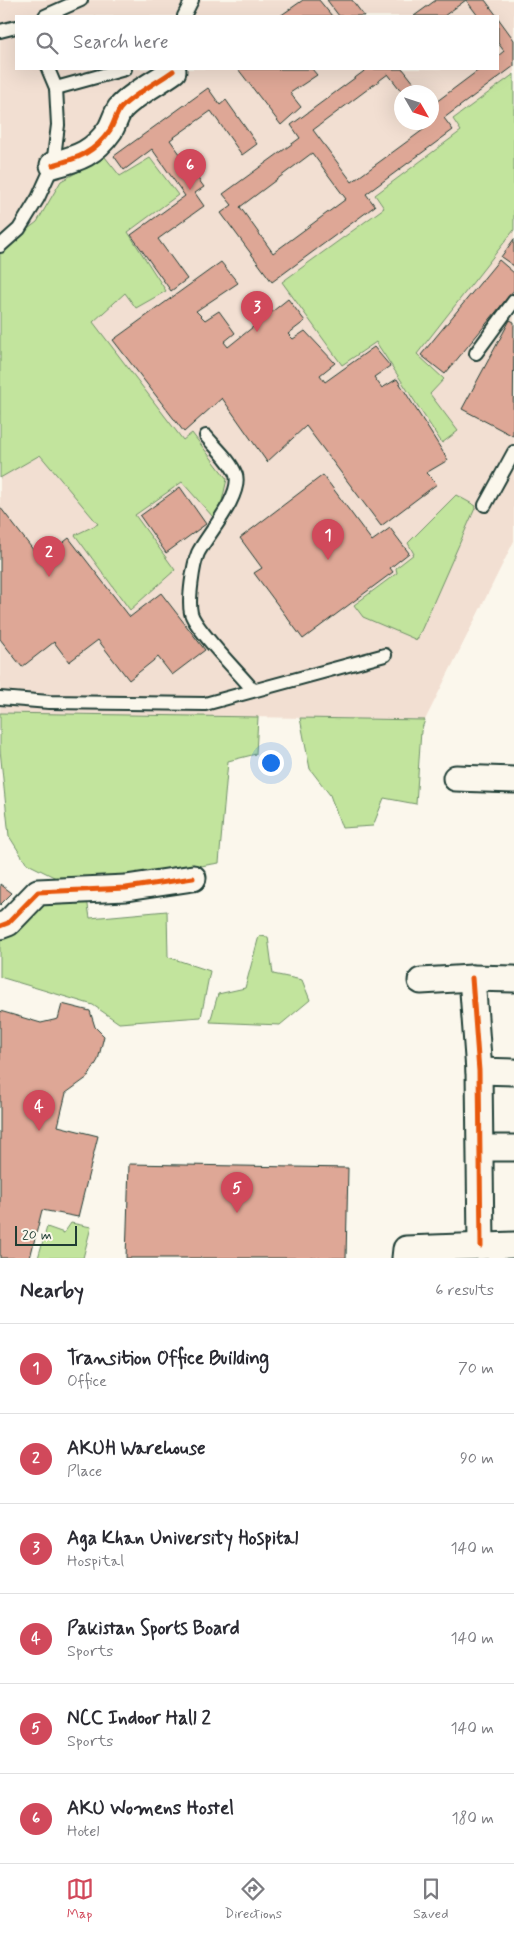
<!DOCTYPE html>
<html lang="en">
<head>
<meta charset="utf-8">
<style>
	:root { --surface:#fff; --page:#f2f2f3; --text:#2b2b33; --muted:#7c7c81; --line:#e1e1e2; --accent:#d1495b }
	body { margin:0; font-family:Mynerve,sans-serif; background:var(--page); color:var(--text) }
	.compass { position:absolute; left:394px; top:85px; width:45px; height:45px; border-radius:50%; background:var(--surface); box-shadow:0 5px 20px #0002; rotate:129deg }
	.scale { position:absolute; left:15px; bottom:12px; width:62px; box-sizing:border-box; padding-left:5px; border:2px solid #1f3d34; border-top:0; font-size:14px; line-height:18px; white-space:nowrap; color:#1f3d34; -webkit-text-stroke:4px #fbf7ec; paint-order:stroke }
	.you { position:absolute; left:270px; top:762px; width:18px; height:18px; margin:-12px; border:4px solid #fff; border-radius:50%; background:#1a73e8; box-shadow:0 0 0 8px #1a73e833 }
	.badge { display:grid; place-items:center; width:32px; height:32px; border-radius:50%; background:var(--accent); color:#fff; font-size:16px; font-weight:700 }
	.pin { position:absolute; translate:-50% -41px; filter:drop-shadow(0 1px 2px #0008) }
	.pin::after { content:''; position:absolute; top:26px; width:18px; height:15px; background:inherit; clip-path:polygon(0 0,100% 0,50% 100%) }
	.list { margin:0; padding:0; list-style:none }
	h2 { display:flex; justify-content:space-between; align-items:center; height:65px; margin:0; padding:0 20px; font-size:21px }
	h2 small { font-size:16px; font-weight:400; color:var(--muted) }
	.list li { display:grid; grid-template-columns:32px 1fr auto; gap:15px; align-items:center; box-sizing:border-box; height:90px; padding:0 20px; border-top:1px solid var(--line) }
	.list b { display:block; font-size:19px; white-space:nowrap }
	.list p { margin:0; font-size:16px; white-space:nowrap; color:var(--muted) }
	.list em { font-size:16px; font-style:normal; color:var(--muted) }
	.icon { flex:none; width:28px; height:28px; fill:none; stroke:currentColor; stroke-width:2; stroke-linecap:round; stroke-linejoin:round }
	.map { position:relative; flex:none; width:514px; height:1258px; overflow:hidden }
	.search { position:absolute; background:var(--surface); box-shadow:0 5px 20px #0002; left:15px; right:15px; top:15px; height:55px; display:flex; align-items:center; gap:12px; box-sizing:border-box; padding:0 18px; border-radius:0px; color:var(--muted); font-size:19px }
	.sheet { height:605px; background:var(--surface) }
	nav { display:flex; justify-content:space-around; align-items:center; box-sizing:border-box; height:70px; border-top:1px solid var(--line); background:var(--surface); font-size:14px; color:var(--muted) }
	nav a { display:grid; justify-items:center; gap:2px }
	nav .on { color:var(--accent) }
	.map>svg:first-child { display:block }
	.built { fill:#f2dfd2; fill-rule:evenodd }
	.green { fill:#c2e49d; stroke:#709068 }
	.building { fill:#dea796; stroke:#1f3d34; fill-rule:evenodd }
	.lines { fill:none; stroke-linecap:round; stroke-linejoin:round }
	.service-casing { stroke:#1f3d34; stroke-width:16 }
	.minor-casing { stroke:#1f3d34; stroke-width:29 }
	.service { stroke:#fbf7ec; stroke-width:12 }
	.minor { stroke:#fbf7ec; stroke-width:25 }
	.cycleway-casing { stroke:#fbf7ec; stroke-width:8 }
	.cycleway { stroke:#e8590c; stroke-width:5 }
</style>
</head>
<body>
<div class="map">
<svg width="514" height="1258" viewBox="0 0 514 1258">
	<rect width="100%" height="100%" fill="#fbf7ec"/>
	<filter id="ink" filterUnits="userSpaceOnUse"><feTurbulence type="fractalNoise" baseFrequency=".02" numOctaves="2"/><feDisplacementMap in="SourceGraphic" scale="10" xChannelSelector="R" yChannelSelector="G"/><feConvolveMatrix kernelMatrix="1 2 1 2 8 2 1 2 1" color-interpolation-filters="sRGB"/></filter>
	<g filter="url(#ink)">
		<path class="built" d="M0,0h514v541l-89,179 -425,-7zM16,16h482v53h-482zM402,92h30v30h-30z"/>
		<g class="green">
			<polygon points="514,74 514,230 417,354 444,379 430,394 458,431 442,443 376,342 342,365 282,282 384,208 375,195 461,131 453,119"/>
			<polygon points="105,157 120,176 150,158 178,195 128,232 166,291 136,308 125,293 93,322 183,440 192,433 227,479 222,501 213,517 182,482 135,515 175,570 130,610 75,535 98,524 40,455 0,478 0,250 37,222 61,181"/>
			<polygon points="456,495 476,506 417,640 363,617 354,605 397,573 396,568 414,554 408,543"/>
			<polygon points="0,713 258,717 256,754 228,761 219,863 127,878 62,881 26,863 9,836 0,750"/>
			<polygon points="300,718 425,720 421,731 416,804 384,798 373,826 342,828 330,795 310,769"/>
			<polygon points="87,899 90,918 167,911 168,957 210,971 201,1017 119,1023 93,1005 0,977 0,934 42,901"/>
			<polygon points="259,936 268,937 273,974 302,980 310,1000 280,1025 210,1022 218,994 245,988"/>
			<polygon points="71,1223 91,1227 83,1258 38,1258 47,1227 64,1233"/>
		</g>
		<g class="building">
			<polygon points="303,0 319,0 332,16 280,16"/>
			<polygon points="327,0 352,0 364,16 339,16"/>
			<polygon points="436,0 485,0 497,16 478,16 466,0 444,16 414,16"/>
			<path d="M498,18l16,22v26l-70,52 9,12 -87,64 9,12 -103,76 -51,-69 11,-8 -9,-11 77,-56 -9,-13 76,-56h36l18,23h-19l-14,-18 -75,56 39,52 75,-55 -3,-5h8v-17l48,-36h18v-13l6,-5 -6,-8zM312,153l34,46 -73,54 -33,-46z"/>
			<polygon points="238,69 312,69 317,75 290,93 301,107 281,125"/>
			<polygon points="208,88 220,105 226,100 257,144 242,155 211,111 170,140 204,187 195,193 204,206 158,239 187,279 171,291 131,235 185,196 152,149 124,170 114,156"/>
			<polygon points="514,239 514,266 501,257"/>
			<polygon points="499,260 514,273 514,290 445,374 421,355"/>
			<polygon points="221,262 238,283 196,311 205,320 219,311 235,333 224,342 228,347 288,299 305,321 288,334 293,339 305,331 335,363 320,375 325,382 374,347 390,366 374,377 382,388 397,379 448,460 426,473 437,484 381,526 306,426 267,462 222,398 184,432 113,340"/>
			<polygon points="510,320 514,322 513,436 462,409"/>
			<polygon points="323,475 372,541 390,528 409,553 390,568 393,572 303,639 254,573 262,568 240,538"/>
			<polygon points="180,487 206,524 166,553 140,516"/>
			<polygon points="0,507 41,560 69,538 130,617 161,593 205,650 172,675 158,657 129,680 98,640 69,662 54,642 22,667 0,639"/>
			<polygon points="0,884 12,893 0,905"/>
			<polygon points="62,1004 90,1011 95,1027 104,1036 98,1060 88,1077 66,1093 58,1126 98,1136 78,1217 42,1210 30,1258 0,1258 0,1011 41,1023 58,1019"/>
			<polygon points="129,1164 348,1168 346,1258 126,1258"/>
		</g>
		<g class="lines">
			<defs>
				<g id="service">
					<polyline points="45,16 81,0"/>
					<polyline points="184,16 192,0"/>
					<polyline points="0,31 16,27"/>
					<polyline points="56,88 125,69"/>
					<polyline points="0,246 19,229 38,198 53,165 58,125 56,88 48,69"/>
					<polyline points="476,353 514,301"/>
					<path d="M206,436c10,12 25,25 30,39 6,21 -29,60 -38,78 -5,12 -10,47 -7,60 4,16 50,62 62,77"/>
					<polyline points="485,505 514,452"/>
					<polyline points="0,698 49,702 205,704 385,655"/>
				</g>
				<g id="minor">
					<path d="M53,165c26,-7 41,-12 57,-35 4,-7 6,-15 10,-21 12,-14 38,-27 53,-38"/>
					<polyline points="456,778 514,780"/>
					<polyline points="0,926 8,923 38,892 126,888 193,878"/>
					<polyline points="472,978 479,1071 481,1246"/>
					<polyline points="421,981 472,978 514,979"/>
					<polyline points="479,1071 514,1072"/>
					<polyline points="481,1148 514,1148"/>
					<polyline points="405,1258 406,1249 514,1245"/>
				</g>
			</defs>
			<use href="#service" class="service-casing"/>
			<use href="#minor" class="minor-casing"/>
			<use href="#service" class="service"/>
			<use href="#minor" class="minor"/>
			<defs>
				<g id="cycleway">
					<path d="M53,165c26,-7 41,-12 57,-35 4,-7 6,-15 10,-21 12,-14 38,-27 53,-38"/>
					<polyline points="0,926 8,923 38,892 126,888 193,878"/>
					<polyline points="472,978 479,1071 481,1246"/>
				</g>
			</defs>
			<use href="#cycleway" class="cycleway-casing"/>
			<use href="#cycleway" class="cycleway"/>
		</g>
	</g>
</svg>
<svg class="compass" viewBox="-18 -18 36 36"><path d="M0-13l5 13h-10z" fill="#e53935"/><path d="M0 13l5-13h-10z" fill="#7c7c81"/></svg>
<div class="scale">20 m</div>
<div class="you"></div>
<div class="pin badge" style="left:328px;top:560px">1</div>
<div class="pin badge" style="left:49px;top:577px">2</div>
<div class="pin badge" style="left:257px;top:332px">3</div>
<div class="pin badge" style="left:39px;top:1131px">4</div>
<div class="pin badge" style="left:237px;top:1213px">5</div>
<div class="pin badge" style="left:190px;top:190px">6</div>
<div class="search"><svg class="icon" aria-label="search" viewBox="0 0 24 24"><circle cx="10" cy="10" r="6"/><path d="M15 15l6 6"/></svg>Search here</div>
</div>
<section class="sheet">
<h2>Nearby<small>6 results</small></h2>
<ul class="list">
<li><span class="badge">1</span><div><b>Transition Office Building</b><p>Office</p></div><em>70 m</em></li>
<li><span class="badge">2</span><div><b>AKUH Warehouse</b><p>Place</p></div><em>90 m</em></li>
<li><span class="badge">3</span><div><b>Aga Khan University Hospital</b><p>Hospital</p></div><em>140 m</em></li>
<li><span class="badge">4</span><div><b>Pakistan Sports Board</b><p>Sports</p></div><em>140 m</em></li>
<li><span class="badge">5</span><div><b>NCC Indoor Hall 2</b><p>Sports</p></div><em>140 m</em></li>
<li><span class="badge">6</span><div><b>AKU Womens Hostel</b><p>Hotel</p></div><em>180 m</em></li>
</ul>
</section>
<nav>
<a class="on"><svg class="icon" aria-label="map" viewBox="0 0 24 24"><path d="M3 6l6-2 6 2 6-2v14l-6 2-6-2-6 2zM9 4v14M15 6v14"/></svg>Map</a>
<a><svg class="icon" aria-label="directions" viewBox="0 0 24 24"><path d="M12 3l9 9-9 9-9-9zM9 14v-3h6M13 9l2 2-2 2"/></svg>Directions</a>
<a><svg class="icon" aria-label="saved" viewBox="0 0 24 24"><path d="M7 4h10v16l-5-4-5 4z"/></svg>Saved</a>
</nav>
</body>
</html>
